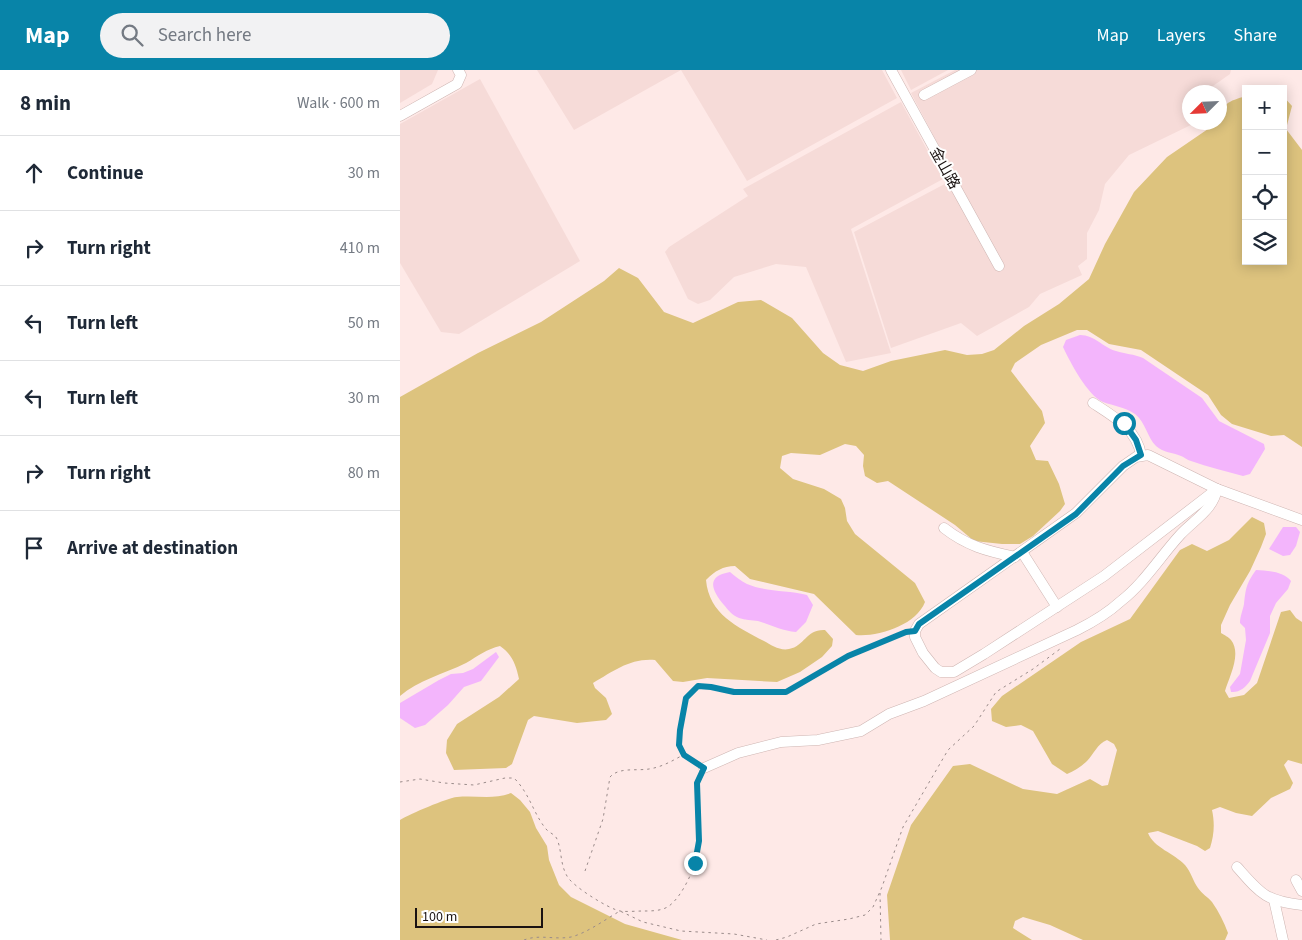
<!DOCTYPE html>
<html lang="en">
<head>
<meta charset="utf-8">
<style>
	:root { --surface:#fff; --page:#f2f2f3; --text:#1f2937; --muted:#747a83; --line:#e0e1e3; --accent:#0884a8 }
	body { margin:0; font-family:"Source Sans 3","Noto Sans SC",sans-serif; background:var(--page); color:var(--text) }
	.controls { position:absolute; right:15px; top:15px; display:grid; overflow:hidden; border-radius:0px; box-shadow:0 2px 12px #0003 }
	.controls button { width:45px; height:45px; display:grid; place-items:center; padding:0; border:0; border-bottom:1px solid var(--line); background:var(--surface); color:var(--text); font:25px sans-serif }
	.compass { position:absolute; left:782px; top:15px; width:45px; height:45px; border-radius:50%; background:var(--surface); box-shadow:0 2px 12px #0003; rotate:246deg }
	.scale { position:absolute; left:15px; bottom:12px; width:128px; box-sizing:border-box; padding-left:5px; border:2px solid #1a1211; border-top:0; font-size:14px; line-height:18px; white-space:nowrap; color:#1a1211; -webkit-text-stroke:4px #fff; paint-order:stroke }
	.stop { position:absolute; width:15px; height:15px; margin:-11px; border:4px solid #0884a8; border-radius:50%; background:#fff }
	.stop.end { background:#0884a8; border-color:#fff; box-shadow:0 1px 5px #0008 }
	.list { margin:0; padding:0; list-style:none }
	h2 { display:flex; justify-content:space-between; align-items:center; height:65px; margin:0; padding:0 20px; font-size:21px }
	h2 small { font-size:16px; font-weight:400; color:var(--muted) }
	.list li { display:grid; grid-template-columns:32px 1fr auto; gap:15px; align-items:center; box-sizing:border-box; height:75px; padding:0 20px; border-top:1px solid var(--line) }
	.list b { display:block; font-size:19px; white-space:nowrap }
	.list em { font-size:16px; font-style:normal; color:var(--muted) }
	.icon { flex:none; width:28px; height:28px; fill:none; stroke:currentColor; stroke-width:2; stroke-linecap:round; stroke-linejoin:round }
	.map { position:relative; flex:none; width:902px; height:870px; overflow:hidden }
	header { display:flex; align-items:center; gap:30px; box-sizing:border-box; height:70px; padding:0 25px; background:var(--accent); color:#fff }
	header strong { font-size:24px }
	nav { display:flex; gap:28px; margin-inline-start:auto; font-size:18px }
	.search { width:350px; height:45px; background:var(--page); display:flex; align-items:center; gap:12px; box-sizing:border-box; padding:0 18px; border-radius:28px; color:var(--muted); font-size:19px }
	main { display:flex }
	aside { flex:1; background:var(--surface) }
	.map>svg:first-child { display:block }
	.built { fill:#f6dbd8 }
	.green { fill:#ddc37e }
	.water { fill:#f3b5fc }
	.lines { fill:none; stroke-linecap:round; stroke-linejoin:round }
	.minor-casing { stroke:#ceb5b2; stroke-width:11 }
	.path { stroke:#9a8b8a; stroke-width:1; stroke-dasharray:2.5 4; stroke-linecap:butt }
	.minor { stroke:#fff; stroke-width:10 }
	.route { stroke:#0884a8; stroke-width:6 }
	.labels { text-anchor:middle; stroke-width:4; stroke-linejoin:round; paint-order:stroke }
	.street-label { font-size:15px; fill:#1a1211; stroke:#fff }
</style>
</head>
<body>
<header>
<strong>Map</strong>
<div class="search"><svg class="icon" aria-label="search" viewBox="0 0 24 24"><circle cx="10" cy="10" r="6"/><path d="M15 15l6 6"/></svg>Search here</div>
<nav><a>Map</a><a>Layers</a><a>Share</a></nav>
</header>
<main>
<aside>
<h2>8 min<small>Walk · 600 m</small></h2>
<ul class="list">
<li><svg class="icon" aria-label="ahead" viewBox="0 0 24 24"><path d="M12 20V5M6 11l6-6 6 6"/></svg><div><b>Continue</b></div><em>30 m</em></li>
<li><svg class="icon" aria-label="right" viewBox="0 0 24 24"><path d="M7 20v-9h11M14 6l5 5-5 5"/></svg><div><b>Turn right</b></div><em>410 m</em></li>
<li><svg class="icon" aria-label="left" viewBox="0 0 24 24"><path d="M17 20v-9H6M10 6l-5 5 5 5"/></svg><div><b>Turn left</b></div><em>50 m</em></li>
<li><svg class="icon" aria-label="left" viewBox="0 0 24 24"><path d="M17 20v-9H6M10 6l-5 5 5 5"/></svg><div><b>Turn left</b></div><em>30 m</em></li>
<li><svg class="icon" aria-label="right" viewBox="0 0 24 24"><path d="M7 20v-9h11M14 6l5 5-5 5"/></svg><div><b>Turn right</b></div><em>80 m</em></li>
<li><svg class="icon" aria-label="arrive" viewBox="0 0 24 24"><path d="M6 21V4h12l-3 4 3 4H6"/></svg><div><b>Arrive at destination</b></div></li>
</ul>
</aside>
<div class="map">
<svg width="902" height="870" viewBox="0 0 902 870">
	<rect width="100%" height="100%" fill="#fee9e7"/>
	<g class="built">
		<polygon points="0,0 38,0 32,14 0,33"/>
		<polygon points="137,0 482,0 497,28 347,111 281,0 174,60"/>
		<polygon points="501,0 548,0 511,20"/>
		<polygon points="555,0 831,0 830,4 810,18 809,22 789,22 789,52 795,53 729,85 705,114 699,140 687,163 687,189 678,196 682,205 640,224 629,237 577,266 561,253 491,278 454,162 556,108 511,23"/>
		<polygon points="80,9 180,191 59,264 41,262 0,193 0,54"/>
		<polygon points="501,32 543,109 451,159 491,283 446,292 406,197 376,194 334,207 310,230 298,234 288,229 265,182 269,177 348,126 343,119"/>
	</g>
	<g class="green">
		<path d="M846,26v165h37v-165l9,10 -6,23 16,21v297l-18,-12 -13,1 -39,-12 -11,-9 -13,-20 -67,-45 -32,-6 -22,-14h-10l-36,15 -26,18 -4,8 31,40 3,12 -15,23 6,14 12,1 11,23 6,20 -5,7 -27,25 -13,8h-18l-28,-3 -19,-16 -67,-44 -11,2 -12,-7 -2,-10 1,-11 -8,-9 -11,-2 -25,11 -29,-2 -9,3 -2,12 13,11 31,10 17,10 4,9 2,13 8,13 60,49 10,19c-9,23 -46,35 -69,33l-42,-41 -64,-15 -15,-13c-12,0 -20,5 -29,14 3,34 31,47 58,61 7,4 16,10 25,8 16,-3 17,-20 36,-19l8,9 -1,7 -10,11 -22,15 -23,10 -70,-4 -24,4 -10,-1 -18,-21c-25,-2 -41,11 -62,23l2,5 11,10 6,16 -6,6 -29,3 -43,-7 -6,4 -16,44 -6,4 -52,2 -8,-17 1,-13 10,-16 42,-27 20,-18c-3,-14 -7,-25 -19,-33 -13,3 -22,10 -34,17 -22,11 -48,17 -66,33v-299l78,-44 63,-31 63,-41 15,-13 19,10 26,34 29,11 45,-21 23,-2 31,18 31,35 17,12 23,6 28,-10 54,-11 22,5 15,-1 12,-4 30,-24 35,-22 30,-25 16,-35 29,-52 33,-35 41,-28 4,-6 7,-1c1,-18 10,-21 27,-26z"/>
		<path d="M852,447l12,6 2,11 -5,13 -11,24 -20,34 -9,20v8c3,2 8,4 10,7 11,14 -2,37 -6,51l4,7 15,-3 13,-12 24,-71 9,-2 6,8 6,4v142l-14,-4 -4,5 9,18 -3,6 -19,9 -19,18 -16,-3 -16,-6 -8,3c3,14 2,25 -2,38l-5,3 -8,-5 -39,-15 -10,2c6,15 26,20 37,32 6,7 8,16 13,23 4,6 10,9 14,14 7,10 12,20 16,31l-3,7h-142l-33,-15 -27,-8 -8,4 -2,7 19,12h-142l-3,-45 24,-70 42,-59 17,-2 53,25 34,5 33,-15 12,7 6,-1 9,-35 -3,-6 -7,-4c-10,4 -13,14 -20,21 -6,6 -13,10 -20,13l-15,-10 -19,-33 -12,-6 -15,2 -14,-6 -1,-12 11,-13 79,-54 49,-23 50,-69 12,-6 15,7 22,-11z"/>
		<path d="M111,723l9,7 10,12 6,16 11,18 2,14 10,25 12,12 54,27 57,16h-282v-120c10,-6 47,-22 57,-23 19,-2 36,3 54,-4z"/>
	</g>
	<g class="water">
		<path d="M680,265c15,0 22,12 36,16 9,3 18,3 27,7l59,40 17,23 45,23 1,5 -15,25 -7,2c-17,-5 -35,-9 -52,-15 -4,-1 -7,-4 -10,-5 -9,-4 -17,-3 -25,-10 -9,-9 -10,-23 -21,-32 -10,-7 -21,-8 -32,-12 -15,-6 -33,-40 -40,-55l3,-7z"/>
		<polygon points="883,457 896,457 900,462 896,476 890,485 883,486 869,479"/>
		<path d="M856,500c12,1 27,1 35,11l-3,8 -12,14 -6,13v17l-20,48c-4,6 -11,12 -19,11l-1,-5 10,-13 6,-34 -1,-12 -5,-5c0,-7 3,-13 4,-19 2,-16 2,-20 12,-34z"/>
		<path d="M330,502c5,4 11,9 17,12 19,8 40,6 60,11l6,10 -7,17 -10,10c-14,-1 -25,-7 -38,-11 -6,-1 -13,-1 -19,-3 -7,-3 -11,-8 -15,-13 -13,-15 -18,-29 6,-33z"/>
		<polygon points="96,582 99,587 81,611 64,617 48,635 25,655 15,658 0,648 0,633 39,610 51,604 63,603 73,599"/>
	</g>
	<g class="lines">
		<defs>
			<g id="minor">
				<polyline points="491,0 599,196"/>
				<polyline points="524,25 571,0"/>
				<polyline points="0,46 57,14 61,5 58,0"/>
				<path d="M693,333c20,13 44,26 48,52"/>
				<polyline points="817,419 704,506 584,584 554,602 541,602 535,598 523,583 515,567 515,561 519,554 676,443 723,396 736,387 748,385 817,419 902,450"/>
				<path d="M544,458c23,18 43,23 71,29"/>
				<polyline points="622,482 657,537"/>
				<path d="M304,698l34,-15 43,-11 37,-2 43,-9 28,-17 35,-13 153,-71c16,-8 31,-17 44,-29 23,-18 39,-44 59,-66 14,-15 33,-25 37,-46"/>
				<path d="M837,797c23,26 28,34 65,38"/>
				<polyline points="896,810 902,821"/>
				<polyline points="874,830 883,870"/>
			</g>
		</defs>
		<use href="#minor" class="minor-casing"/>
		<g class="path">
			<polyline points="295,694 284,685 279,675 280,660 286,628 298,616 311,617 334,622 386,622 448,585 505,562"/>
			<path d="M0,712l20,-3 24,4 30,2 31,-7h9c16,16 19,35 32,51 3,4 9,5 11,10 5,12 3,25 10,37 5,10 42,33 53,35 7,1 16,0 23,0 9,0 19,0 26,-5 12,-9 21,-29 26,-42 9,-27 -5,-66 5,-87"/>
			<path d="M185,801l18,-52 7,-42c9,-10 26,-6 39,-8 13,-2 23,-8 34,-14"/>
			<polyline points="480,823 481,870"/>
			<path d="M124,870c15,-6 31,0 47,-3 16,-4 35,-18 49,-26l23,11 38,9 53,3 33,6"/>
			<polyline points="376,870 387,867 416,854 449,849 465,845 473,837 482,817 503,757 548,680 574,656 596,622 633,599 660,579"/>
		</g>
		<use href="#minor" class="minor"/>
	</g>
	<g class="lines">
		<polyline class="route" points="295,793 299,771 297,713 304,698 284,685 279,675 280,660 286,628 298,616 311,617 334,622 386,622 448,586 506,562 515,561 519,554 676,444 723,396 741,385 736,370 724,353"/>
	</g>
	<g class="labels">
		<g class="street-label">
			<text transform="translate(545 98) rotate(61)" y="5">金山路</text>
		</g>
	</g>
</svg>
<div class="controls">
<button>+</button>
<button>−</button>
<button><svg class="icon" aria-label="locate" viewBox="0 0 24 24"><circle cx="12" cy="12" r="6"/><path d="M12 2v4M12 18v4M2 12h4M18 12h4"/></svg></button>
<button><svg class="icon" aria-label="layers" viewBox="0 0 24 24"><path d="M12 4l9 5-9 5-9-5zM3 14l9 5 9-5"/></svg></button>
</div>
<svg class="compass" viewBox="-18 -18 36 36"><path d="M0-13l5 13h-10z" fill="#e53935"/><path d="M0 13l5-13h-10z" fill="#747a83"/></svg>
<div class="scale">100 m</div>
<div class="stop" style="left:724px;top:353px"></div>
<div class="stop end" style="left:295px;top:793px"></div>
</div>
</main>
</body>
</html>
